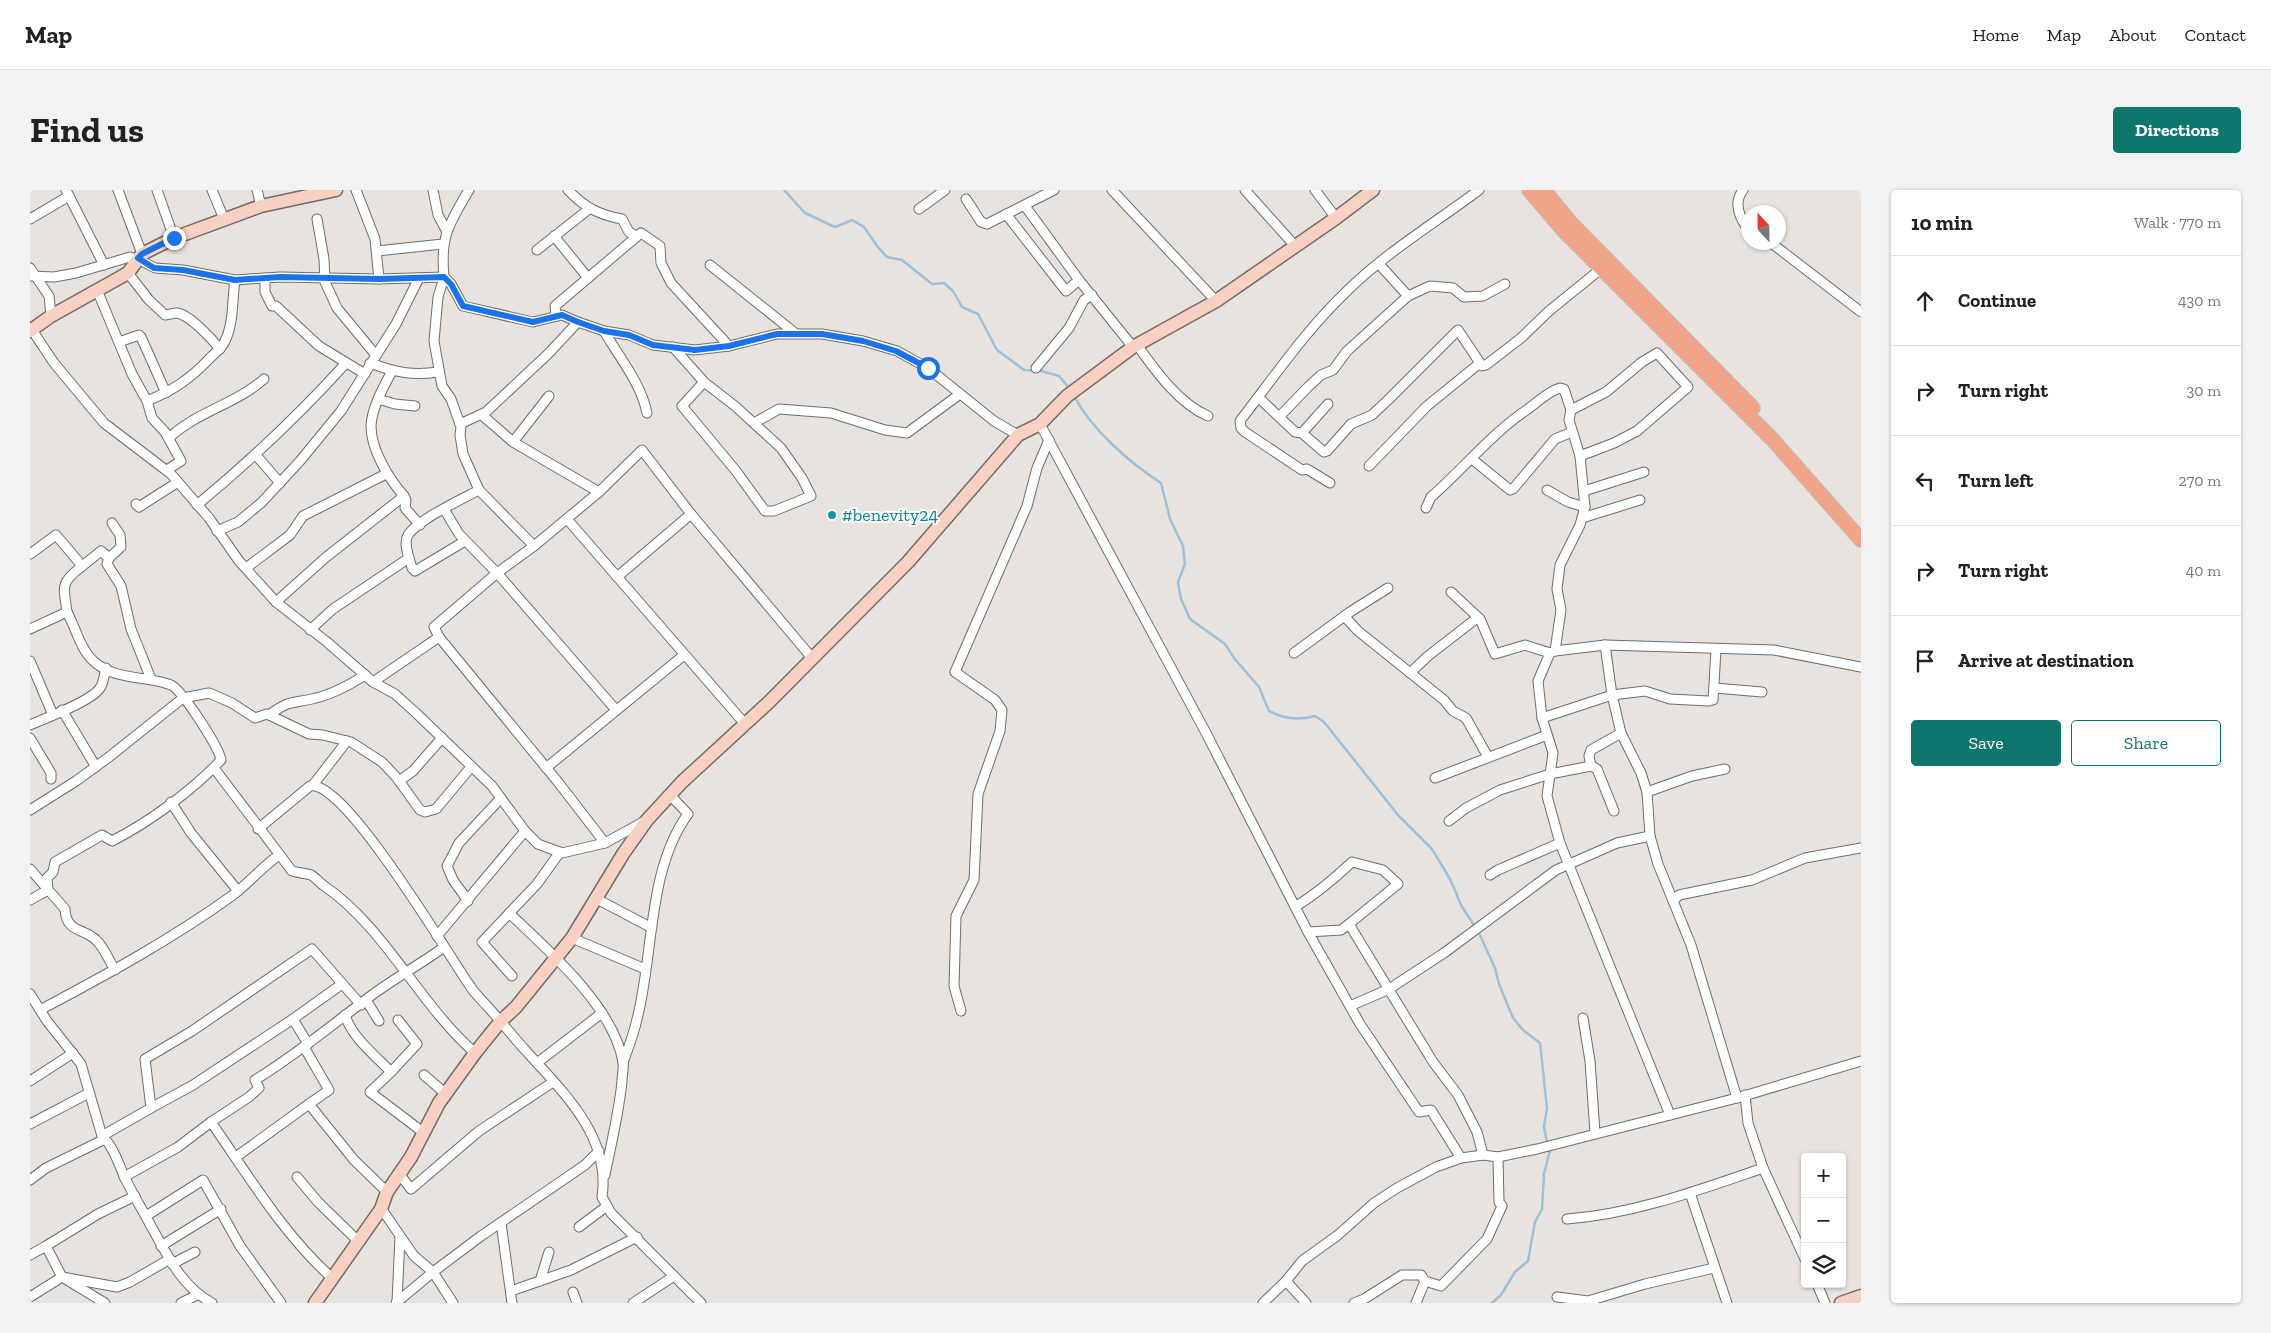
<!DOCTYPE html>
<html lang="en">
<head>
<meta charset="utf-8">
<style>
	:root { --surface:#fff; --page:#f2f2f2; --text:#222; --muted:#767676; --line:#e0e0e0; --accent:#0f766e }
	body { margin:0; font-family:"Zilla Slab",serif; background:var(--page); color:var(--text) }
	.controls { position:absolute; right:15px; bottom:15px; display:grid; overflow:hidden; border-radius:5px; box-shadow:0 1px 4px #0004 }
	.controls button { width:45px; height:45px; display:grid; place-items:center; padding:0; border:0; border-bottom:1px solid var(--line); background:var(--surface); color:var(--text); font:25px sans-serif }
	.compass { position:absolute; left:1711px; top:15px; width:45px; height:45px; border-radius:50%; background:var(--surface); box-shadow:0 1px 4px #0004; rotate:338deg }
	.stop { position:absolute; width:15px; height:15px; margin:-11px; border:4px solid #1a73e8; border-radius:50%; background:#fff }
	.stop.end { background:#1a73e8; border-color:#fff; box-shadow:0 1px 5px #0008 }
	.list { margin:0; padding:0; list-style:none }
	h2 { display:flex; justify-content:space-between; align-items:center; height:65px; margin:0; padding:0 20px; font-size:21px }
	h2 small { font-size:16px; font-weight:400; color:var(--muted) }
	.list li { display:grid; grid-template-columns:32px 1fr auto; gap:15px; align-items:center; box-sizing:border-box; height:90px; padding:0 20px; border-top:1px solid var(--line) }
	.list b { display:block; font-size:19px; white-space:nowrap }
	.list em { font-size:16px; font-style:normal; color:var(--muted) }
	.actions { display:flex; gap:10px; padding:15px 20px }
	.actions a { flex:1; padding:11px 0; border:1px solid var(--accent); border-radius:5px; text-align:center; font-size:18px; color:var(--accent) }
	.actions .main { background:var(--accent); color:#fff }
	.icon { flex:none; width:28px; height:28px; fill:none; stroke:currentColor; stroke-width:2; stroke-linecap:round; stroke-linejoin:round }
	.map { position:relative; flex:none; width:1831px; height:1113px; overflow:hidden; border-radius:5px }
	header { display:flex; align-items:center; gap:30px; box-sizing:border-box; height:70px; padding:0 25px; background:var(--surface); border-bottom:1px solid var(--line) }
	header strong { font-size:24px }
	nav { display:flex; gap:28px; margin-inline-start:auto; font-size:18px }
	.intro { display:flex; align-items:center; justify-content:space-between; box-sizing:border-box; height:120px; padding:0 30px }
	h1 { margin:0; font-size:35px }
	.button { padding:12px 22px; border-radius:5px; background:var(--accent); color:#fff; font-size:18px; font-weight:700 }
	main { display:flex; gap:30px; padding:0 30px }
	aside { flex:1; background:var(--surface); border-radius:5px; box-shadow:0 1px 4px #0004 }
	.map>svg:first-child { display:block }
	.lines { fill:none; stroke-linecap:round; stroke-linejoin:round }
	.stream { stroke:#9cc0d9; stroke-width:2.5 }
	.street-casing { stroke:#706c68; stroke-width:11 }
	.secondary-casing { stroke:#706c68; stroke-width:15 }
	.primary-casing { stroke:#c1c1c0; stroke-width:16 }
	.street { stroke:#fff; stroke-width:9 }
	.secondary { stroke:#f8d1c3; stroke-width:12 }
	.primary { stroke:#f0a488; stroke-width:14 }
	.route { stroke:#1a73e8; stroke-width:6 }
	.culture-dot { fill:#0f9aa8; stroke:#fff; stroke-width:2 }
	.labels { text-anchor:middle; stroke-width:4; stroke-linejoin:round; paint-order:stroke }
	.culture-label { font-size:18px; fill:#0d838f; stroke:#fff; text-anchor:start }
</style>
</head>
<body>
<header>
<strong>Map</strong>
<nav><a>Home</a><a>Map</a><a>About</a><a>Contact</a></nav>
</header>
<div class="intro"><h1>Find us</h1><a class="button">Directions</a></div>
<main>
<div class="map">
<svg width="1831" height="1113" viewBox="0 0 1831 1113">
	<rect width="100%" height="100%" fill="#e8e3df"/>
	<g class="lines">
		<g class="stream">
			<polyline points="754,0 775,23 805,37 822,30 834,37 847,56 857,67 872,70 902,94 914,93 923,101 932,117 948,124 967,160 994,180 1011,181 1029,186 1039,198"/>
			<path d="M1044,206c18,34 56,67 87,87l9,36 13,27 2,18 -7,18 3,17 9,20 35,25 9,14 25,29 10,24c15,8 29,10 46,5l9,6 74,93 34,34 18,30 12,28 12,18"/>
			<polyline points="1448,741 1465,778 1469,794 1483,828 1493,840 1510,853 1517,918 1514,937 1517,952"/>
			<polyline points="1462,1113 1471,1105 1485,1082 1498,1071 1505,1032 1512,1019 1514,984 1520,960"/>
		</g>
		<defs>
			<g id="street">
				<polyline points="36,0 74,75"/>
				<polyline points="88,0 112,64"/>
				<polyline points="127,0 144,48"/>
				<polyline points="182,0 194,29"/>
				<polyline points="227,0 231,16"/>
				<polyline points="326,0 345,49 349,89"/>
				<polyline points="403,0 408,25 416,40"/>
				<path d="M439,0c-20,34 -29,46 -25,87l7,7 12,22 70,16 29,-7 16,7 26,9 25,4 24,10 42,5 34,-4 48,-12h45l41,7 34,10 31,17 66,53 24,14"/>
				<path d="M538,0c16,17 31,25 54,29l7,13 7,4"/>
				<polyline points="1082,0 1186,111"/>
				<polyline points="1215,0 1266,57"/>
				<polyline points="1285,0 1306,28"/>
				<path d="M1713,0c-10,13 -4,27 5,39"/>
				<polyline points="936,9 951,32 957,34 1024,0"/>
				<polyline points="995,16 1049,90 1103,157"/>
				<polyline points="889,19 915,0"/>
				<polyline points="976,24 1036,101 1049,90"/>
				<polyline points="0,29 39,6"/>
				<polyline points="287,29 294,69 295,92 307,118 345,164"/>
				<polyline points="524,46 558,88"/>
				<polyline points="1740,52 1831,122"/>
				<polyline points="507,60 559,19"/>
				<polyline points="347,61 413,54"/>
				<polyline points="1349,74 1378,106"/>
				<polyline points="680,75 765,143"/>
				<polyline points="0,78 19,106 21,126"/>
				<path d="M98,83l21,27 16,15c3,0 8,-2 12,-2 13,2 35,26 43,36"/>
				<polyline points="0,86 24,87 46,83 100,67 108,69 125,78 153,80 205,90 250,87 349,89 414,87 408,107 404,151 412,196 421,209 431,237 430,245 433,264 449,300 504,356"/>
				<polyline points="235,88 235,102 242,116 246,116 289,156 335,184"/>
				<polyline points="67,100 102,184 117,211 122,228 135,242 151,271 137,280"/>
				<polyline points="526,126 525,116 611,43 630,56 631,73 641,93 699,156"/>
				<polyline points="2,140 24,173 74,233 141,284 179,328 209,371 246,412 297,452 343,492 365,504 386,523 462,596 495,641 508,654 532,663 545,660 575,653 615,631"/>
				<path d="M574,141c15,26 37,52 43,82"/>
				<polyline points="89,152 109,145 111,147 136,203"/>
				<path d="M1107,155c18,25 42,59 71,71"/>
				<polyline points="643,157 674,192 705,216 751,258 772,288 781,306 744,321 735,321 706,281 652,216 674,192"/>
				<path d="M340,173c24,9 43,13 68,9"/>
				<polyline points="1006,178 1039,138 1054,110 1062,105"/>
				<path d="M362,181c-9,17 -20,36 -21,55 0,24 18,53 33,70l2,4 -1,8 15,17"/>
				<polyline points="1228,207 1265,242 1272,243 1294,262 1297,261 1321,234 1342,225 1360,208 1428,140 1452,176 1456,175 1491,148 1519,121 1572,78"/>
				<polyline points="348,209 365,214 385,216"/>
				<path d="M117,211c27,-11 43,-22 63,-43 6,-6 12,-10 15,-17 9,-18 7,-42 10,-61"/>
				<polyline points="1541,220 1576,202 1612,172 1627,163 1658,197 1607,241 1584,253 1550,266"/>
				<polyline points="452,225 483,252 569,302"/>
				<polyline points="1250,226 1278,197 1291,185 1303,180 1317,161 1378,106 1400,96 1423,98 1434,107 1453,106 1475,94"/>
				<polyline points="724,233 749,219 801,223 855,240 877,243 930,204"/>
				<polyline points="430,234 456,222 518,164 548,132"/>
				<polyline points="1010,234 1175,541 1278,742 1311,740 1319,734 1403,872 1428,905 1447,942 1453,965"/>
				<polyline points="1272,243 1298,214"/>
				<path d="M139,248c27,-26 67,-34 95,-59"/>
				<polyline points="483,252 519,206"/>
				<polyline points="225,264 250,293"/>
				<polyline points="1442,269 1480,300 1483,299 1525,249 1542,242"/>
				<polyline points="1339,276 1397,216 1450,173"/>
				<path d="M1300,293l-23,-14 -5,1 -57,-38 -4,-4 -1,-7c34,-44 66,-91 106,-129 39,-39 89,-69 133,-102"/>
				<polyline points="1517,300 1538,312 1555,317"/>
				<polyline points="1554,301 1614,282"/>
				<polyline points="106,314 109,317 148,292"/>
				<path d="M167,315c53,-44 103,-91 149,-142"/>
				<path d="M1396,318l5,-11c33,-29 61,-64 97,-88 11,-8 19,-17 32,-21l4,1 7,21 -2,10 11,36 5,51 -5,18 -20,40 -3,24 4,21 -6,41"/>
				<polyline points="414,319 429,344 467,383 586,520"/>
				<polyline points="1552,328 1610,310"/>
				<polyline points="537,329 715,534"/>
				<polyline points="82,333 90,345 91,357 79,368 77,374 91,396 101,439 121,489"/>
				<polyline points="187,341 208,332 231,313 270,271 311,221 366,134 389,88"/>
				<path d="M0,364l26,-19 22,26 3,6c-22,17 -17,20 -14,45l-37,17"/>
				<polyline points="379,368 382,378 385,381 435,351"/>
				<polyline points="51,377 71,361 79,368"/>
				<polyline points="216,378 260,345 273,326 356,284"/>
				<polyline points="587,387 661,324"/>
				<polyline points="1421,402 1450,429 1465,464 1495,455 1520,463"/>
				<polyline points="246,412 295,368 374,306"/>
				<polyline points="1315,427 1328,441 1414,510 1423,521 1436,528 1458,567"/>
				<path d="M280,440l23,-21 76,-51c-2,-7 -5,-16 -1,-23 11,-16 54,-36 71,-45"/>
				<polyline points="409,447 528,592 575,653"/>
				<polyline points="1575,455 1582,505 1591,543 1611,583 1617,602 1620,646 1628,674 1661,755 1707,908"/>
				<polyline points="1264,463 1320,422 1358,398"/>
				<polyline points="0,471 23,525"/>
				<polyline points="1380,483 1398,466 1447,428"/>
				<polyline points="343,492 409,447 404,437 467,383 504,356 569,302 612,260 661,324 782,468"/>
				<polyline points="1685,498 1732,502"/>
				<polyline points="32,520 66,577"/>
				<path d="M239,525c21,-15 20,-11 43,-16 19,-4 36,-13 53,-24"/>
				<polyline points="1512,528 1582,505 1615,501 1640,509 1679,511 1683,510 1686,460"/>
				<path d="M0,535c16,-7 62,-24 70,-37 4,-6 4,-13 6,-20"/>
				<polyline points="0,548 21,583 21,589"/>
				<polyline points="1561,576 1559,566 1561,560 1591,543"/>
				<path d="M184,578l78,103c6,2 14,2 19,4 4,2 8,7 12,10 63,43 95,118 152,168"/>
				<polyline points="516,578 654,465"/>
				<polyline points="1405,588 1517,545"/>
				<polyline points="369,591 383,581 412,548"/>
				<polyline points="283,595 317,551"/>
				<polyline points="1617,602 1662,586 1695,579"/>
				<polyline points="141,612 161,643 208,701"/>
				<polyline points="0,620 46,591 79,567 153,508 179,503 202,513 225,528 237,524 279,544 293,545 321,552 352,572 367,588 390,620 395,622 406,619 441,577"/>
				<polyline points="1419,631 1436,618 1470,600 1520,584 1561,576 1567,579 1584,621"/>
				<path d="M228,639l52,-43c33,-9 139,170 160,200 5,8 11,13 17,20 14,15 26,31 40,46 37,41 84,85 75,145l9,16 90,90"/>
				<path d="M0,679l35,40c1,24 19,19 31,31 8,7 13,21 19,30"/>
				<polyline points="1460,685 1468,680 1530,653"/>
				<polyline points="565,708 622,738"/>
				<path d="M0,710l18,-10 -1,-12 6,-6 2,-10 47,-27 10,6c36,-18 81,-51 109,-81 -2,-13 -39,-70 -50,-75 -23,-9 -54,-5 -74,-21 -17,-13 -20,-34 -30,-52"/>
				<polyline points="438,711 423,690 417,676 429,653 471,608"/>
				<polyline points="1643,711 1649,705 1722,690 1775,668 1831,658"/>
				<path d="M1265,717c21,-13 39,-28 57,-45l31,8 15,14 -49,40"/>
				<path d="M479,723c39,37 105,94 114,149 1,6 -1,13 -1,19 -3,32 -11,63 -17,94"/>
				<polyline points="1278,742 1330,834 1389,922 1401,920 1431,968"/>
				<polyline points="407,746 495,641"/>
				<polyline points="542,748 615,779"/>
				<polyline points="482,786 452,752 507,694 530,662"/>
				<path d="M0,804l17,27 34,43 21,72c11,10 16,26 22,40 8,17 18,33 27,50 17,30 30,60 61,77"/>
				<polyline points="336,810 349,831"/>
				<polyline points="1320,816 1359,799 1414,763 1526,680 1587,653 1620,646"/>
				<path d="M10,820c66,-35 132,-71 193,-115 17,-13 29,-28 46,-40"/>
				<polyline points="931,821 924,796 926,726 944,690 948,604 970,541 972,520 965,510 925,482 997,316 1007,278 1019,250"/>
				<path d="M315,825c7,23 30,40 46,57l-21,20 54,41"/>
				<polyline points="1553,828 1560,871 1565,943"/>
				<polyline points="263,829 312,794"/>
				<polyline points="274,857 299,900 279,914 324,970 357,1002"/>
				<polyline points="507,873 572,823"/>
				<path d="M593,873c5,-15 11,-29 14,-44 17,-64 10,-149 51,-205l-18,-19"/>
				<polyline points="361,882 387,854 368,830"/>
				<polyline points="394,885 416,904"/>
				<polyline points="0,891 43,863"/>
				<polyline points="1715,905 1718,933 1733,978 1775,1069"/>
				<polyline points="119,919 163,895 263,829 278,854"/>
				<polyline points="1640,925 1530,653 1517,606 1523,563 1512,528 1508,491 1520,463 1525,461 1575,455 1744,460 1831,477"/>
				<path d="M181,932c37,53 72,112 121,156"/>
				<polyline points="0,934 59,903"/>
				<polyline points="72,946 121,918 115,869 162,841 282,759 331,815"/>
				<polyline points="206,967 279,914"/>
				<polyline points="370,985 381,999 449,941 523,892"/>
				<path d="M94,987l54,-30 33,-25 38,-25 10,-9 -4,-8c41,-25 78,-56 117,-85 23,-17 49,-31 72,-48"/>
				<polyline points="267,987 288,1012 328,1051"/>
				<polyline points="0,990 16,978 75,949"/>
				<polyline points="1660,1003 1697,1113"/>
				<polyline points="351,1018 384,1066 403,1082 423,1113"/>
				<polyline points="116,1026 173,990 210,1056 251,1113"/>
				<path d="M1537,1029c67,-5 132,-29 196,-51"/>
				<polyline points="471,1033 482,1113"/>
				<polyline points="549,1037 577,1016"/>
				<polyline points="16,1056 68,1024 105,1006"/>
				<polyline points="131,1056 191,1019"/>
				<polyline points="0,1065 16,1056 32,1087 87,1097 100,1092 140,1069"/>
				<polyline points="142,1074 165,1062"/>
				<polyline points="510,1091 519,1062"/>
				<polyline points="1256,1091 1276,1113"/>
				<polyline points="1787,1094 1795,1113"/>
				<polyline points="481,1101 541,1080 607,1047"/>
				<polyline points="543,1102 547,1113"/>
				<polyline points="0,1107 32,1087 75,1113"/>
				<polyline points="1527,1107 1558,1111 1615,1094 1684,1078"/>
				<polyline points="367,1112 370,1047"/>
				<polyline points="151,1113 167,1105"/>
				<polyline points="366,1113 403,1082 451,1046 555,975 569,961"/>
				<polyline points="603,1113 644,1086"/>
				<polyline points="1233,1113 1256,1091 1272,1071 1308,1045 1344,1013 1367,998 1406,977 1431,968 1453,965 1468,967 1507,959 1707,908 1831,871"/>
				<polyline points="1324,1113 1334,1109 1372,1085 1391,1085 1395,1091 1411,1096 1457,1049 1472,1016 1469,1012 1468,967"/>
				<polyline points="1386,1113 1395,1091"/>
			</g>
			<g id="secondary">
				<polyline points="0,141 21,126 98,83 112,64 144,48 231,16 306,0"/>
				<polyline points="285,1113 351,1019 357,1002 381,967 409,913 445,863 470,832 486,817 542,748 593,664 617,630 652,592 739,512 878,372 988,245 1010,234 1037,206 1103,157 1186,111 1306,28 1343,0"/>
				<polyline points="1811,1113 1831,1106"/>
			</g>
			<g id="primary">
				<polyline points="1499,0 1534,41 1743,250 1831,350"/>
				<polyline points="1514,0 1540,32 1723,218"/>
			</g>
		</defs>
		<use href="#street" class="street-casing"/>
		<use href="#secondary" class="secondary-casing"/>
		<use href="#primary" class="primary-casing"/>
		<use href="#street" class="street"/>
		<use href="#secondary" class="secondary"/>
		<use href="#primary" class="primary"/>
	</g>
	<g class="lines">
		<polyline class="route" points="144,48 112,64 108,68 124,78 153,80 205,90 250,87 349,89 414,87 421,94 433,116 503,132 532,125 548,132 574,141 599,145 623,155 665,160 699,156 747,144 792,144 833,151 866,161 898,178"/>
	</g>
	<circle class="culture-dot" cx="802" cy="325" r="5"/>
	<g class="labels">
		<g class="culture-label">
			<text x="812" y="331">#benevity24</text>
		</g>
	</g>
</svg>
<div class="controls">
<button>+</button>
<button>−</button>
<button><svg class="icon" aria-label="layers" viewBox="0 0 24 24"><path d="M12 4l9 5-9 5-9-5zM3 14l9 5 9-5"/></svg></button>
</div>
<svg class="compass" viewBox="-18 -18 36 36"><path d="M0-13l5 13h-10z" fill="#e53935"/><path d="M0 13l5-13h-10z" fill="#767676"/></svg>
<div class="stop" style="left:898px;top:178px"></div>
<div class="stop end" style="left:144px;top:48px"></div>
</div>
<aside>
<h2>10 min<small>Walk · 770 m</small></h2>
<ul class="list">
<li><svg class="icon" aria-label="ahead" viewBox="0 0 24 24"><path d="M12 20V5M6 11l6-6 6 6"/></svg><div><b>Continue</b></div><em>430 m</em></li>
<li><svg class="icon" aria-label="right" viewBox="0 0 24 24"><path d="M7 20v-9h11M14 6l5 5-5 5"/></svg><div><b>Turn right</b></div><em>30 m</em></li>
<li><svg class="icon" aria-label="left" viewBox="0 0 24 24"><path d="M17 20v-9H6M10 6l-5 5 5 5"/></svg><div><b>Turn left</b></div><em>270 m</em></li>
<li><svg class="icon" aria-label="right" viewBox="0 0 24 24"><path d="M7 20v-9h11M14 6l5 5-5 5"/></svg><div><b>Turn right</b></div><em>40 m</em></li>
<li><svg class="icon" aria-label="arrive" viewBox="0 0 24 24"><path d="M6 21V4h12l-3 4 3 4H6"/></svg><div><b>Arrive at destination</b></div></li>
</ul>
<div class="actions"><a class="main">Save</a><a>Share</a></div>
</aside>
</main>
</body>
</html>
